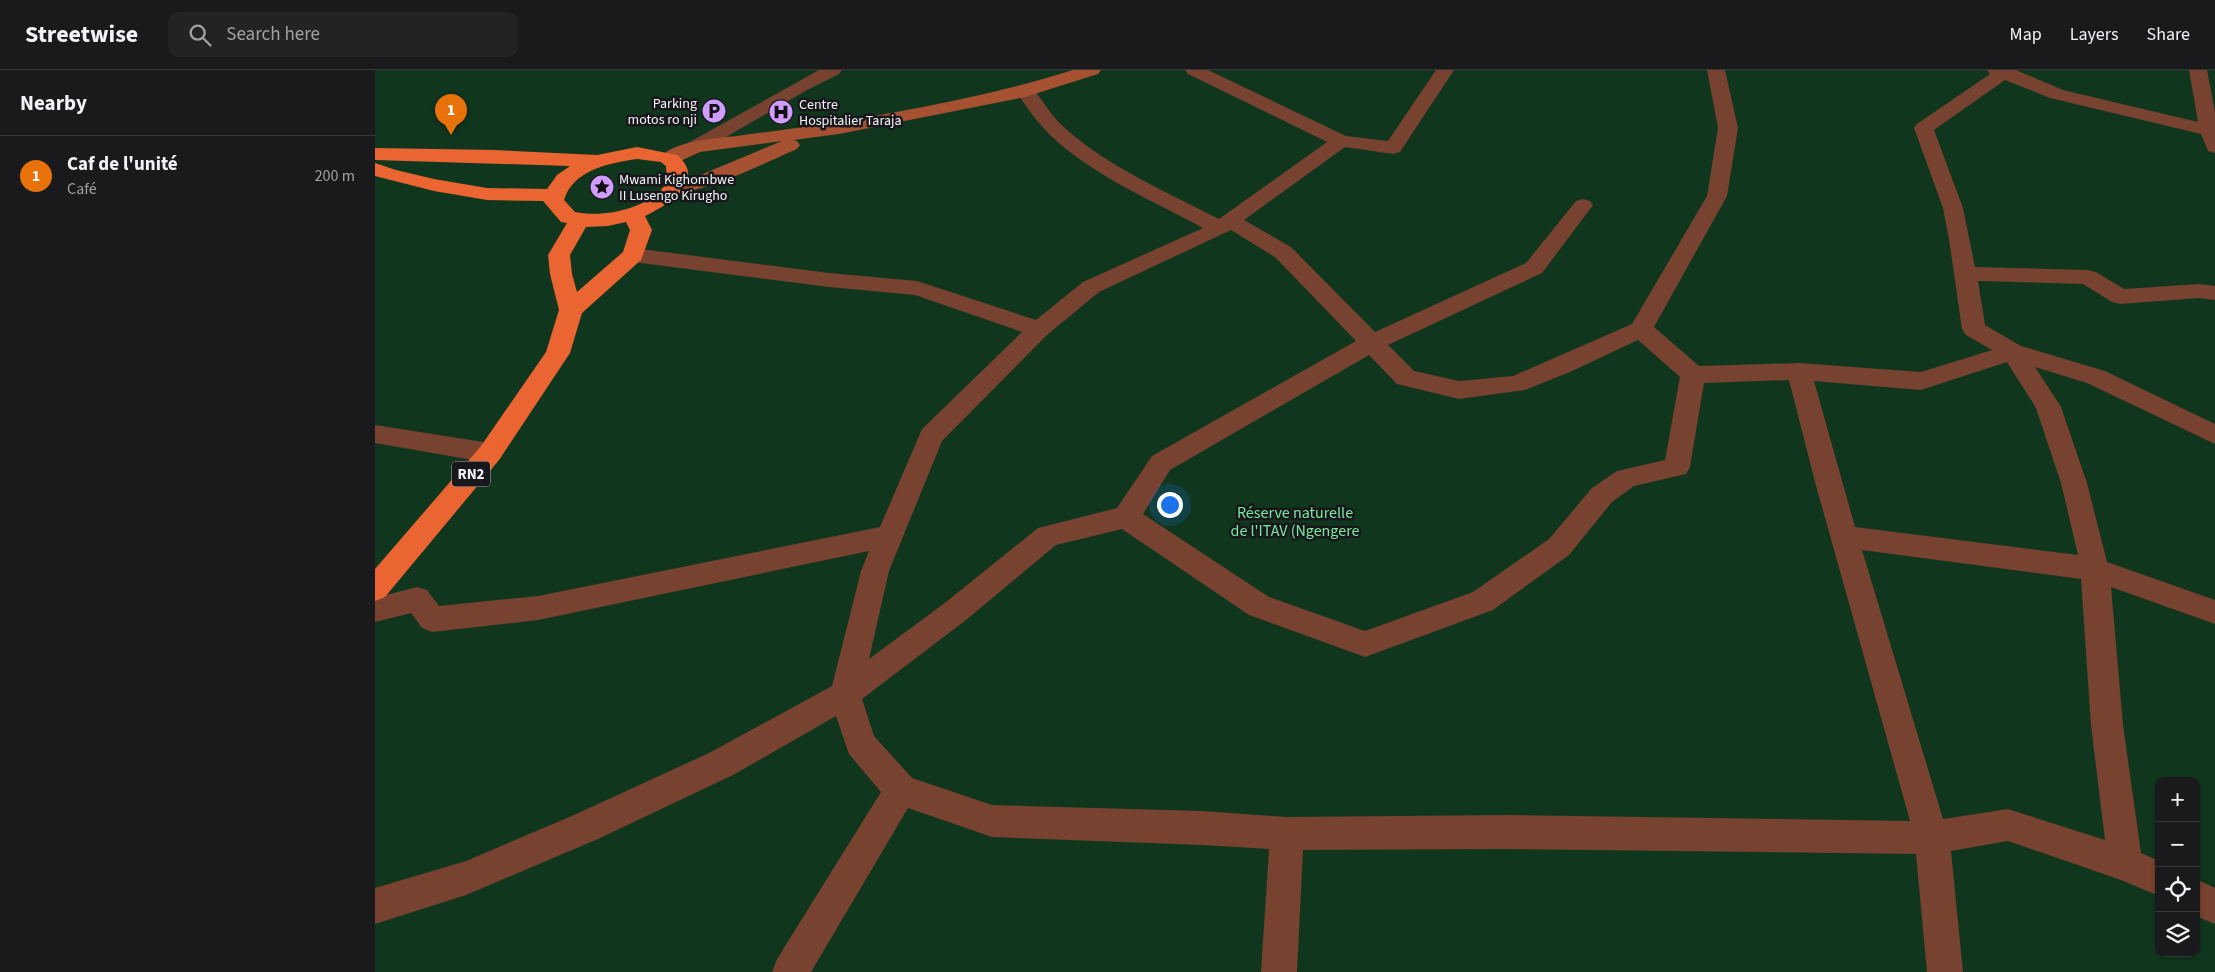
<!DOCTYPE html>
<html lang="en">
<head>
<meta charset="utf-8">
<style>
	:root { --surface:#1a1a1c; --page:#232325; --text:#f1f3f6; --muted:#9fa1a3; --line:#38383b; --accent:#2563eb }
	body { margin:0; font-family:"Source Sans 3",sans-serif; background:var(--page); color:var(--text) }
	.controls { position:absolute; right:15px; bottom:15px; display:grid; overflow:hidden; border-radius:10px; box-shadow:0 1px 4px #0004 }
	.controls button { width:45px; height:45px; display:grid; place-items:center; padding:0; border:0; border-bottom:1px solid var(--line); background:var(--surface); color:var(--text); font:25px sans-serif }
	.you { position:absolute; left:794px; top:434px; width:18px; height:18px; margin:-12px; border:4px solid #fff; border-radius:50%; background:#1a73e8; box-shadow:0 0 0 8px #1a73e833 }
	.badge { display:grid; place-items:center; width:32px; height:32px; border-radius:50%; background:var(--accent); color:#fff; font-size:16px; font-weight:700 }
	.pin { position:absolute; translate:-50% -41px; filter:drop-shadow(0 1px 2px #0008) }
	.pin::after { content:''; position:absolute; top:26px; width:18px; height:15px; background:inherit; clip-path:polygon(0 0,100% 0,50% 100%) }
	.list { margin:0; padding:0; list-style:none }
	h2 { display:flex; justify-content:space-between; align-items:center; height:65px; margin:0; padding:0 20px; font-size:21px }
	h2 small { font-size:16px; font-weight:400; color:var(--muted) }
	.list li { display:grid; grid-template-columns:32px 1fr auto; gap:15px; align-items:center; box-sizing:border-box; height:80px; padding:0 20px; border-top:1px solid var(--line) }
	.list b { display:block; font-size:19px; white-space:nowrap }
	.list p { margin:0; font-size:16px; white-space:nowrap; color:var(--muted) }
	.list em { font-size:16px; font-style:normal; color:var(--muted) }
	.icon { flex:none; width:28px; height:28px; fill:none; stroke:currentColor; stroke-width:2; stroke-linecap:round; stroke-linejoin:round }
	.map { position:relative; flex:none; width:1840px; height:902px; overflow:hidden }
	header { display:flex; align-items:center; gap:30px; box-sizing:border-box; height:70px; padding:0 25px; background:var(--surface); border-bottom:1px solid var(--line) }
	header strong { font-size:24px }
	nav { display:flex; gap:28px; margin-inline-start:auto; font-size:18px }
	.search { width:350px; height:45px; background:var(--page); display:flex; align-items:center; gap:12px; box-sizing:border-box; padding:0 18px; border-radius:10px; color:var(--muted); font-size:19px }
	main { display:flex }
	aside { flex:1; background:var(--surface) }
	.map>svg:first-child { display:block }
	.green { fill:#10361e; fill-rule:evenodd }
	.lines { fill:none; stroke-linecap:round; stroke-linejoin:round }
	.street { fill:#77422f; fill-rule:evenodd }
	.secondary { fill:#a65132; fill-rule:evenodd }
	.highway { fill:#ea6531; fill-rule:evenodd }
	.labels { text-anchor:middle; stroke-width:5; stroke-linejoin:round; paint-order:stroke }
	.far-poi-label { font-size:14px; fill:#f4f4f6; stroke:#18181c; text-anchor:start }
	.shield { fill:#18181c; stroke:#b2b2b5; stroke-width:1 }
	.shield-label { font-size:15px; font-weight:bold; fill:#f4f4f6 }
	.park-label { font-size:16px; fill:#79e99f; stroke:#18181c }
</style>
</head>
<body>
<header>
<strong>Streetwise</strong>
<div class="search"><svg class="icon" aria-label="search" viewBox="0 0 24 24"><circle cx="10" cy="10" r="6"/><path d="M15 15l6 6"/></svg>Search here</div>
<nav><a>Map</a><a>Layers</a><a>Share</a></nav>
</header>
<main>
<aside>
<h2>Nearby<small></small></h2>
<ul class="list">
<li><span class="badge" style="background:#e8710a">1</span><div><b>Caf de l'unité</b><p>Café</p></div><em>200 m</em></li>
</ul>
</aside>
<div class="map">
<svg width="1840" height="902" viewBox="0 0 1840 902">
	<rect width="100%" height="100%" fill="#222225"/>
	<path class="green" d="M0,0h1840v902h-1840zM1784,711h37v172h-37z"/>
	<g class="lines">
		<g class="street">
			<polygon points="444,0 467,0 464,4 432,20 327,81 320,83 313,81 310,77 313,73"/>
			<path d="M810,0h23l138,66 42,5 48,-71h18l-54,82 -7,2 -48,-7 -101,73 47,27 84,85 151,-69 50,-62 7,-2 7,2 3,4 -51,68 -154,72 26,26 45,10 54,-5 119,-52 75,-128 11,-68 -11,-58h18l13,58 -11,68 -73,131 45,39 100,-3 122,9 71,-22 -26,-15 -4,-6 -13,-90 -6,-31 -29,-80 3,-4 73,-50 -3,-4h29l47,20 135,32 -9,-52h18l8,42v41l-7,-2 -7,-17 -151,-36 -45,-18 -71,50 29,78 12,59 113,3 8,2 28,17 75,-5 16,2v14l-16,-2 -79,6 -8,-2 -29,-18 -105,-3 7,44 36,21 84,25 110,53v20l-128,-61 -52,-16 26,40 26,76 20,79 108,38v24l-104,-37 12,138 18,128 18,8v35l-38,-16 -113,-39 -57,10 12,121h-36l-11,-118 -410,-5 -203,1 -6,122h-36l8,-123 -67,-4 -210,-8 -84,-29 -97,164h-39l5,-13 104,-167 -32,-38 -13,-38 -103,59 -135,64 -132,56 -91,29v-36l91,-27 108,-46 135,-62 123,-67 29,-115 8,-20 -331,69 -106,12 -10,-4 -11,-15 -36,9v-24l42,-11 10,3 12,16 99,-10 342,-69 42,-98 100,-97 -107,-37 -86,-8 -196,-25 -8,-2 -3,-5 3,-5 8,-2 196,25 88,8 119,39 47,-38 120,-54c-51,-28 -108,-51 -152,-92 -13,-13 -25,-29 -35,-45l2,-4 7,-2 7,2c11,14 20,30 34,42 44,39 101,63 153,90l108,-77 -139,-68zM856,160l44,27 81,84 -204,115 -35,52 -79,20 -92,74 -77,57 20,-88 53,-130 105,-106 52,-43zM1263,270l42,37 -15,83 -48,11 -25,17 -43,51 -76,53 -108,39 -96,-34 -126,-83 27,-44 199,-115 28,29 62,15 66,-9 45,-18zM1632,292l29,46 25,75 17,72 -223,-28 -41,-146 107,9zM1414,310l26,102 95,339 -404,-6 -219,2 -85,-6 -210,-6 -80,-27 -38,-42 -12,-37 104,-79 90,-75 66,-16 127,86 116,42 128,-47 76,-55 43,-53 22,-16 52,-12 4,-7 14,-84zM1487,480l219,29 10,146 14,115 -97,-31 -65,10z"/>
			<polygon points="0,355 115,373 124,376 128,383 124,390 115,393 0,373"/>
			<polygon points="1821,809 1840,818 1840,854 1821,846"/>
		</g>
		<path class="secondary" d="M698,0h28l-3,4 -73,23 -186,37 -46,6 4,1 3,4 -3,4c-28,12 -104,50 -130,43l-3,-4 3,-4 31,-8 84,-35 -82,11 -24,11 -7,2 -7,-2 -3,-4c12,-18 58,-21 78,-23 113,-15 228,-32 336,-66z"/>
		<path class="highway" d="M262,77l40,8c31,26 -10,51 -32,61l7,14 -11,30 -59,53 -12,40 -71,107 -114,137 -10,4v-32l106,-123 65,-94 13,-42 -9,-36 -2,-19 19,-32 -6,-1 -18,-21 -56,-1 -53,-9 -59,-15v-13l21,7 38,9 53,9 60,1 10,-14 13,-9 -195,-6v-12l120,2 102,5zM262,89l24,3 5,4 1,17c-19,26 -62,35 -92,29l-11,-12c9,-30 45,-37 73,-41zM251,152l4,8 -7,22 -46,40 -5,-18 -2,-19 16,-28 22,-1z"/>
	</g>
	<defs>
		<symbol id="parking-disc" viewBox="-11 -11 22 22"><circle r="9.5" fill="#d09dfe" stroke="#18181c"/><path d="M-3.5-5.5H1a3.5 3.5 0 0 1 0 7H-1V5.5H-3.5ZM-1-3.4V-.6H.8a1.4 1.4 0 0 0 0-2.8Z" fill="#111"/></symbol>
		<symbol id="hospital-disc" viewBox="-11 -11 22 22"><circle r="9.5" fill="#d09dfe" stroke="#18181c"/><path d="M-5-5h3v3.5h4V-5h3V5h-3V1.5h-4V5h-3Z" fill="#111"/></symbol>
		<symbol id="sight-disc" viewBox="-11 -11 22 22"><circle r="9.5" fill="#d09dfe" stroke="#18181c"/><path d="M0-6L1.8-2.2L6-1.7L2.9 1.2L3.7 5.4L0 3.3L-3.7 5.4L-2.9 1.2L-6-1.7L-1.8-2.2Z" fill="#111"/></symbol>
	</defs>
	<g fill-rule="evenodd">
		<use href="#parking-disc" x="325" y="27" width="28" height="28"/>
		<use href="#hospital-disc" x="392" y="28" width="28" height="28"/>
		<use href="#sight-disc" x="213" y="103" width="28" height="28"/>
	</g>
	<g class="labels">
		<g class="far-poi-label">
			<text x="322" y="38" text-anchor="end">Parking<tspan x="322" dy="16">motos ro nji</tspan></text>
			<text x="424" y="39">Centre<tspan x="424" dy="16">Hospitalier Taraja</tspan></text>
			<text x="244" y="114">Mwami Kighombwe<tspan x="244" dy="16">II Lusengo Kirugho</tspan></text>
		</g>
		<rect class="shield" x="77" y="391.5" width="38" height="25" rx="4"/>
		<g class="shield-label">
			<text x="96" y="409">RN2</text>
		</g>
		<g class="park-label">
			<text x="920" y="448">Réserve naturelle<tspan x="920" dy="18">de l'ITAV (Ngengere</tspan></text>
		</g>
	</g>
</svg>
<div class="controls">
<button>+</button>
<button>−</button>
<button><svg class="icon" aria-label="locate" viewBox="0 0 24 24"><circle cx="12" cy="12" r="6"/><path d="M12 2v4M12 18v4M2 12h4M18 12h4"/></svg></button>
<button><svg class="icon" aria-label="layers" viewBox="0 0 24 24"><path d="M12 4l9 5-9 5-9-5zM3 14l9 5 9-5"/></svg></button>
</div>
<div class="you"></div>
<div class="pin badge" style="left:76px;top:65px;background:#e8710a">1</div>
</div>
</main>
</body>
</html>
